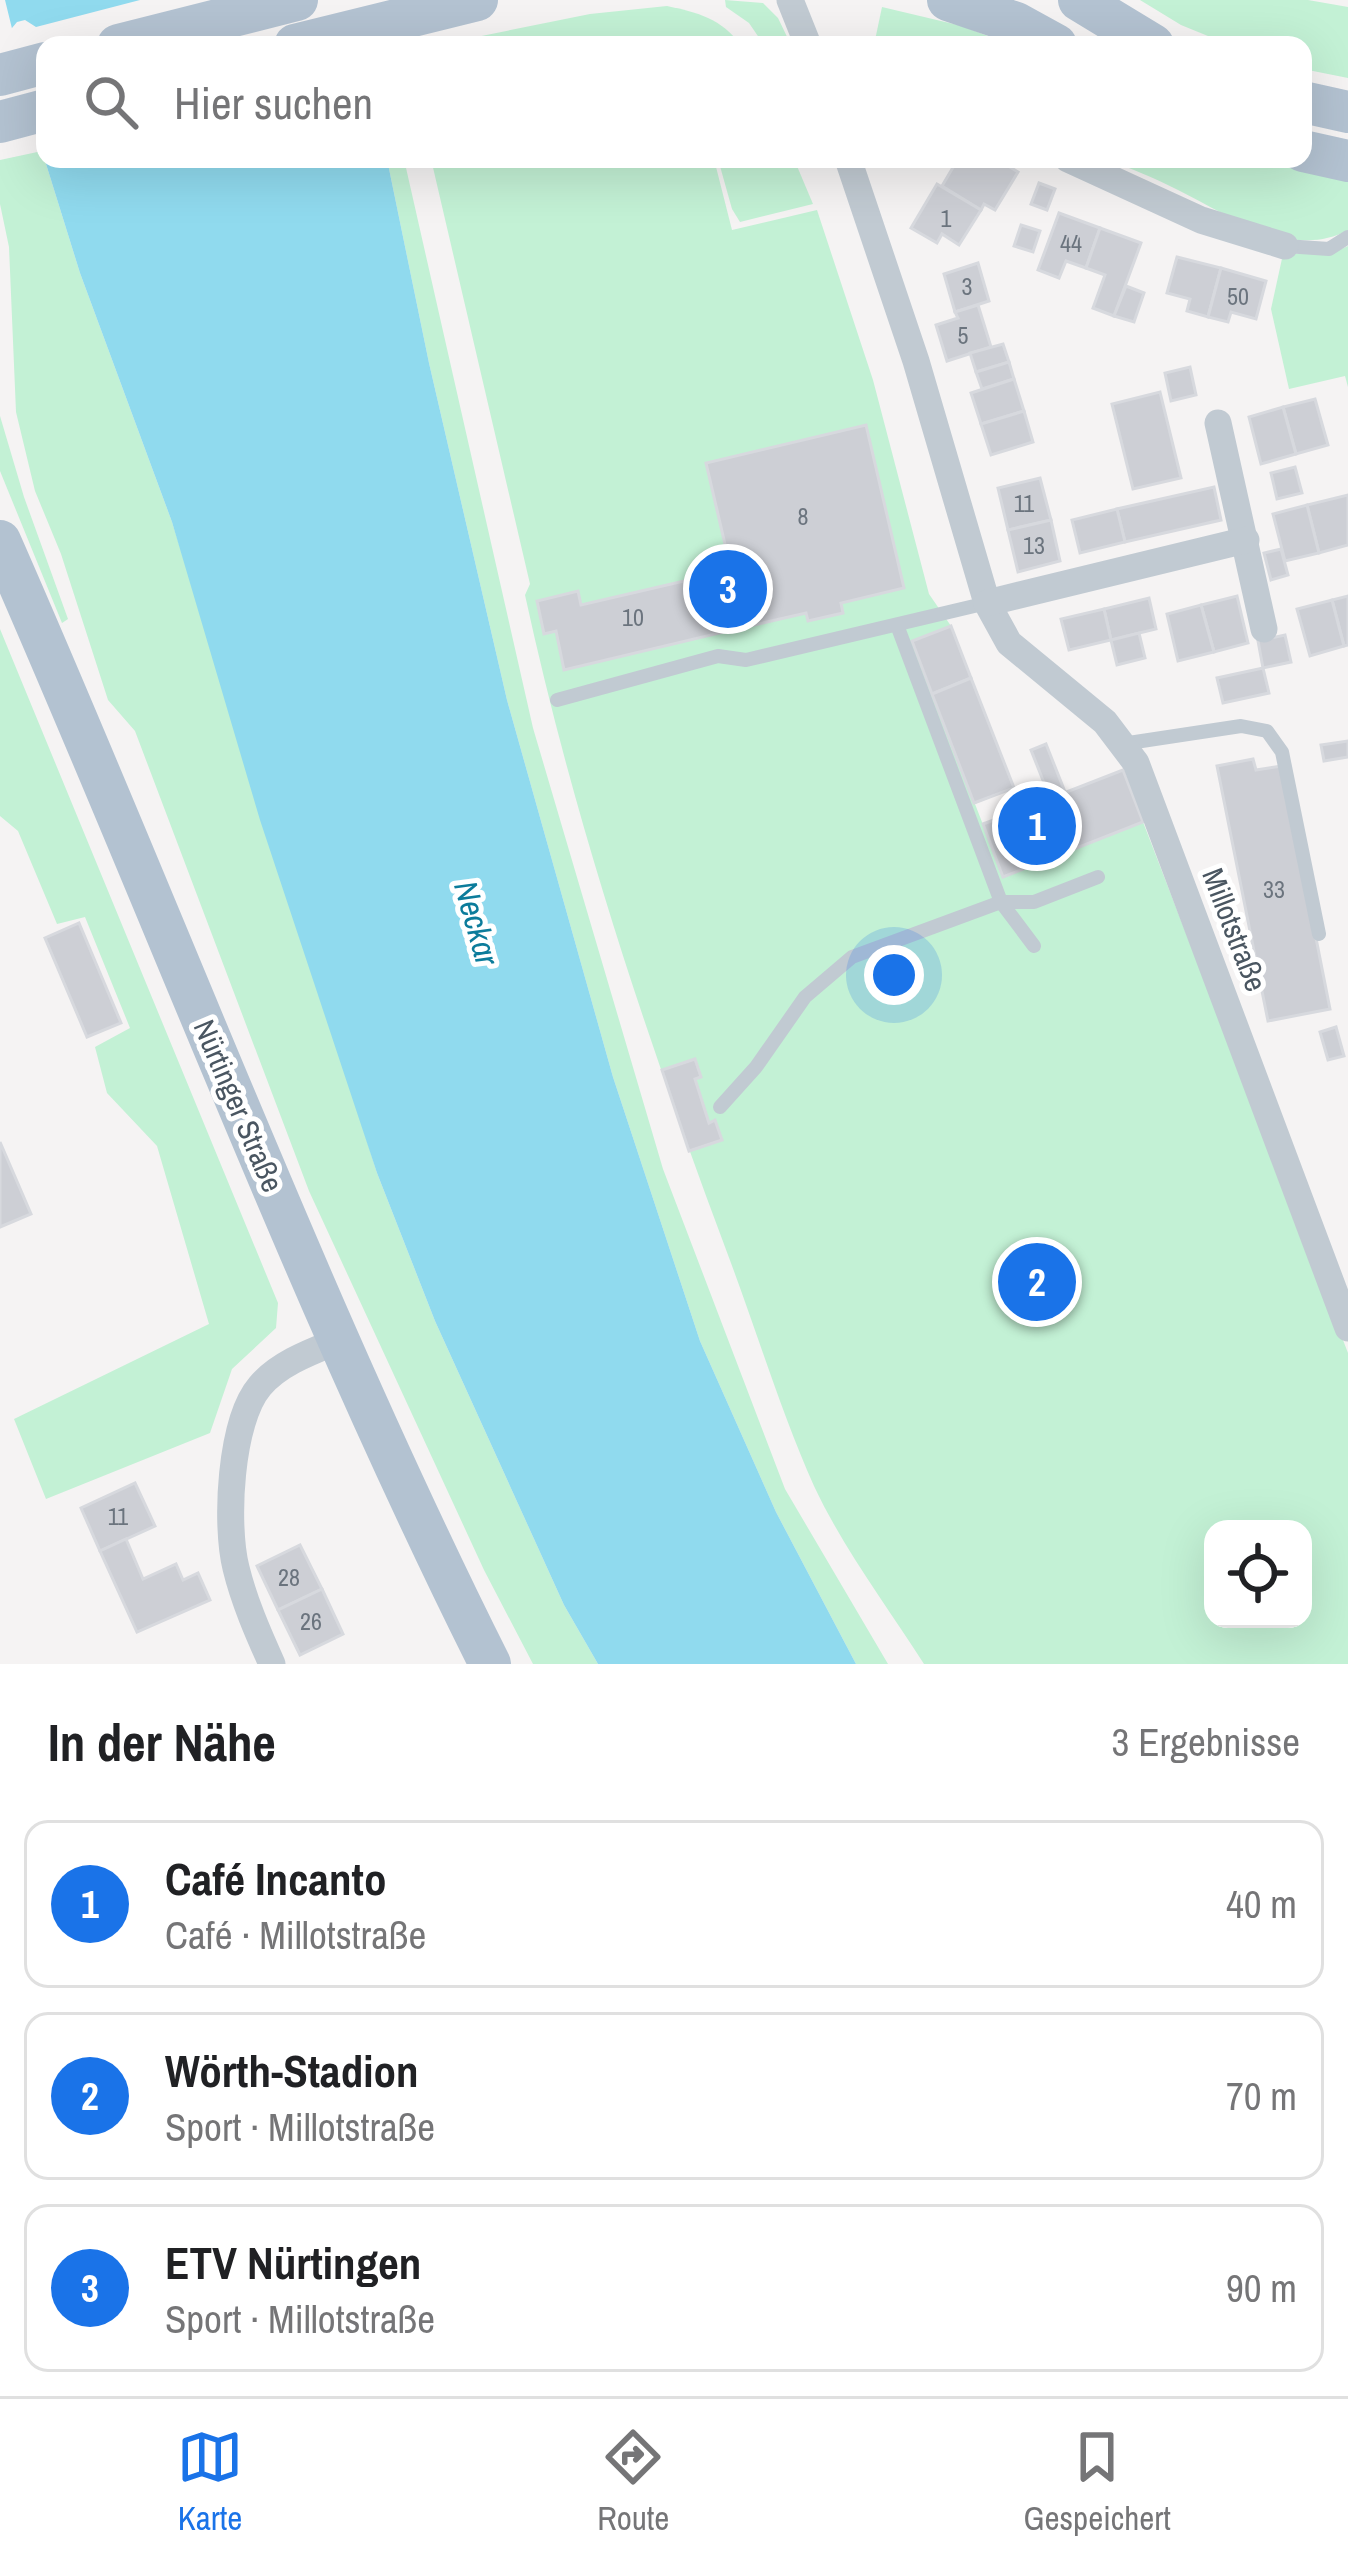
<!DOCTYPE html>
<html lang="de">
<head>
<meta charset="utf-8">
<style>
	:root { --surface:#fff; --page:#f2f2f2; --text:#202124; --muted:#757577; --line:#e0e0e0; --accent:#1a73e8 }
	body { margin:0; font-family:"Archivo Narrow",sans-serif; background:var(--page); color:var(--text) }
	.controls { position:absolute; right:36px; bottom:36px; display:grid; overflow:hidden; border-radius:24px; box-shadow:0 12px 48px #0002 }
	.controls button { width:108px; height:108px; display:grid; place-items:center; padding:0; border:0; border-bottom:3px solid var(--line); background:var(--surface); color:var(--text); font:60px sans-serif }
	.you { position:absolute; left:894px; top:975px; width:42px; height:42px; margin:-30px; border:9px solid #fff; border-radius:50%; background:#1a73e8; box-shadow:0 0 0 18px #1a73e833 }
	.badge { display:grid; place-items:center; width:78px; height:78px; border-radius:50%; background:var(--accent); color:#fff; font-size:39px; font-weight:700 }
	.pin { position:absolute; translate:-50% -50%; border:6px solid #fff; box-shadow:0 3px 12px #0006 }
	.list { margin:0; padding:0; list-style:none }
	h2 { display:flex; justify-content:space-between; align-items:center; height:156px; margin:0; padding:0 48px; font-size:51px }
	h2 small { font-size:39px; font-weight:400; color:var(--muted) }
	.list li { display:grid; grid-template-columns:78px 1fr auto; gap:36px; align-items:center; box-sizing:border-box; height:168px; margin:0 24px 24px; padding:0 24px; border:3px solid var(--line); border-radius:24px }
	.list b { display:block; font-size:45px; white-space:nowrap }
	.list p { margin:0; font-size:39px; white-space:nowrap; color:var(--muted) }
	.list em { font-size:39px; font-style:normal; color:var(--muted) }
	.icon { flex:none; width:66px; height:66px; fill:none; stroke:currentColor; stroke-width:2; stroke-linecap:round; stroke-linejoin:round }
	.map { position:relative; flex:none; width:1348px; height:1664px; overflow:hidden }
	.search { position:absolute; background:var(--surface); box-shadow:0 12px 48px #0002; left:36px; right:36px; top:36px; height:132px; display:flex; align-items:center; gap:30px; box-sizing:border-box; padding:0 42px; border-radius:24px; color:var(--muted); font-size:45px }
	.sheet { height:732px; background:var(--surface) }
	nav { display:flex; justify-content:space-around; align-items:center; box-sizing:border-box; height:168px; border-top:3px solid var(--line); background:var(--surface); font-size:33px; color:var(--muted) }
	nav a { display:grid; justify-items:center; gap:6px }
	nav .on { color:var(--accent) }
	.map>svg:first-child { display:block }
	.green { fill:#c3f1d5; fill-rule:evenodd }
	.water { fill:#90daee }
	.pier { fill:#f5f3f3 }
	.building { fill:#cdcfd5; stroke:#d7d9de; stroke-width:3 }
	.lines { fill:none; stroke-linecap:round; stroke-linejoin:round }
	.service { stroke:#c1cad2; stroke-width:14 }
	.minor { stroke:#c1cad2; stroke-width:27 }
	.primary { stroke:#b3c2d1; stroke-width:42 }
	.labels { text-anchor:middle; stroke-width:10; stroke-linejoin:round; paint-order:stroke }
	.number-label { font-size:24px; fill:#6b747e }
	.street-label { font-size:30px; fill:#4a5661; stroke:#fff }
	.water-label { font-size:33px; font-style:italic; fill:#0c7c9b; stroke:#fff }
</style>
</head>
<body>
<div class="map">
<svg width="1348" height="1664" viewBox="0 0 1348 1664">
	<rect width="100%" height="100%" fill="#f5f3f3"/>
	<g class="green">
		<polygon points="725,0 763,3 778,18 791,45 764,45 749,23 726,7"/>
		<polygon points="1140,0 1308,0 1348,7 1348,78 1303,69 1303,45 1230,45 1181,25"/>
		<path d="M667,6c29,6 56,13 73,39h-303l153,-31z"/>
		<polygon points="882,7 962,26 1011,45 874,45"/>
		<polygon points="42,151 80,273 172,522 377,1173 435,1321 564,1605 598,1664 533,1664 484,1570 309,1191 135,731 108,700 61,554 35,491 16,412 9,247 0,204 0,160"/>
		<polygon points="387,159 404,159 533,728 663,1169 785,1489 888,1664 856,1664 776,1512 700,1341 613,1077 507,700 429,363"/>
		<path d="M431,159h283l18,71 85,-20 56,170 56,214 22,32 63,162 -39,16 28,72 140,-54 205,531v311h-424c-37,-58 -81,-116 -110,-178 -33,-74 -57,-154 -86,-231 -81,-216 -154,-434 -203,-660l5,-11zM1213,1529h90v90h-90z"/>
		<polygon points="718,159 794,159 813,204 740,222 732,209"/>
		<path d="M1107,159h147l94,22v49c-56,31 -121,-16 -170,-40 -23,-12 -47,-21 -71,-31z"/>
		<polygon points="1348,246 1348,387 1345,376 1289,389 1271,309 1283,254 1332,253"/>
		<polygon points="0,416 24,497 68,619 62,623 0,471"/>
		<polygon points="0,629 278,1303 276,1328 232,1369 210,1433 46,1499 14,1419 209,1324 157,1146 107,1093 95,1047 130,1028 85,917 57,924 18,831 0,816"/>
	</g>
	<polygon class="water" points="5,0 355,0 45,45 45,159 387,159 429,363 507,700 613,1077 700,1341 776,1512 856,1664 598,1664 564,1605 435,1321 377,1173 260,820 172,522 80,273 42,151"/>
	<polygon class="pier" points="140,0 361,0 370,45 45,45 45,141 34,143 7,34 17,22 25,20 36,27"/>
	<g class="building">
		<polygon points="958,159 997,159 1018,172 995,210 984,204 981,210 942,186"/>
		<polygon points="1039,183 1055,189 1047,210 1031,204"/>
		<polygon points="937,184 981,210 959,245 942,234 937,243 911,228"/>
		<polygon points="1059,213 1100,228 1086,268 1066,261 1059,278 1038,270"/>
		<polygon points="1021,225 1040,231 1033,252 1014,246"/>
		<polygon points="1100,228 1141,243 1114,316 1093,308 1105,275 1086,268"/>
		<polygon points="1177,257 1221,268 1208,317 1187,311 1190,299 1167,293"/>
		<polygon points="978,263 989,301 955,312 944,274"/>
		<polygon points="1221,268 1266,281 1256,319 1231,312 1228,322 1208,317"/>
		<polygon points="1126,286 1144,293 1134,322 1114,316"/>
		<polygon points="978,305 991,347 947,361 936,325 958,318 955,312"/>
		<polygon points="1003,344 1009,362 976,372 970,353"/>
		<polygon points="1009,362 1014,379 982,389 976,372"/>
		<polygon points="1190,367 1196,395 1171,401 1165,373"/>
		<polygon points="1014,379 1024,411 981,424 971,393"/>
		<polygon points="1160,392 1181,478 1133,489 1112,404"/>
		<polygon points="1315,399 1328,445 1296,454 1283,407"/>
		<polygon points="1283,407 1296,454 1261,464 1249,417"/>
		<polygon points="1024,411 1033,442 991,455 981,424"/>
		<polygon points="866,425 904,588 841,603 843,613 808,621 806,613 728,631 714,574 731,570 706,463"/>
		<polygon points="1295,467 1302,493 1277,499 1271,473"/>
		<polygon points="1040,478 1051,520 1008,530 998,488"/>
		<polygon points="1214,487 1221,520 1125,542 1117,509"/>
		<polygon points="1348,495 1348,545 1319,553 1307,505"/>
		<polygon points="1307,505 1319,553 1285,561 1273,514"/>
		<polygon points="1117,509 1125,542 1080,553 1072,520"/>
		<polygon points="1051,520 1060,561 1018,572 1008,530"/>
		<polygon points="1281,549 1288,575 1271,580 1264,553"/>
		<polygon points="714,574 728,631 564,670 556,631 544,634 537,601 578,591 581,605"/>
		<polygon points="1237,596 1248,643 1214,652 1201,605"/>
		<polygon points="1348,596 1348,645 1344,646 1332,600"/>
		<polygon points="1149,598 1156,629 1111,640 1104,609"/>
		<polygon points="1332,600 1344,646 1310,656 1297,609"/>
		<polygon points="1201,605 1214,652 1178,661 1167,614"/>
		<polygon points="1104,609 1111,640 1069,650 1061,619"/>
		<polygon points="951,626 971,678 932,694 912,641"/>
		<polygon points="1139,633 1145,658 1117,665 1111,640"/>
		<polygon points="1285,635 1291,662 1263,668 1258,641"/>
		<polygon points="1263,668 1269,693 1223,703 1217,678"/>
		<polygon points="971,678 1014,788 974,803 932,694"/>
		<polygon points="1348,741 1348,757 1324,761 1321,745"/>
		<polygon points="1046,744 1065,792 1050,798 1031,750"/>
		<polygon points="1253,759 1256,770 1282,766 1330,1009 1268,1021 1217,766"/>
		<polygon points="1123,770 1143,822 1031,866 1010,814"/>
		<polygon points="1010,814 1031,866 1003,877 983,824"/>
		<polygon points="79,923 121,1023 87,1037 45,938"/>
		<polygon points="1336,1027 1344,1056 1328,1060 1320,1032"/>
		<polygon points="695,1059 701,1077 695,1079 709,1123 715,1120 722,1140 689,1151 662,1070"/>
		<polygon points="0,1142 31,1214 0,1227"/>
		<polygon points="135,1483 155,1526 100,1551 81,1508"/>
		<polygon points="126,1539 143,1579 176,1564 183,1580 198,1573 210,1600 137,1632 100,1551"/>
		<polygon points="300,1545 322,1589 278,1610 257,1566"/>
		<polygon points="322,1589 343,1634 300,1655 278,1610"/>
	</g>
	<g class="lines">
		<g class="service">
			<polyline points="1285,246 1329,249 1348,237"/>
			<polyline points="897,625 1001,902 1034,946"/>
			<polyline points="557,700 718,656 746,660 987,603"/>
			<polyline points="1122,744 1241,726 1267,731 1282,752 1319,934"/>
			<polyline points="720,1107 756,1067 805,997 852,957 1001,902 1034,902 1098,877"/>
		</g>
		<g class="minor">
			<polyline points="790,0 808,45"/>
			<polyline points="848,159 916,361 987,603 1009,643 1105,722 1136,763 1348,1328"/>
			<polyline points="1068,159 1201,220 1285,246"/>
			<polyline points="1218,423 1264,629"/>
			<polyline points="987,603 1246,540"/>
			<path d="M272,1664c-14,-31 -28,-63 -36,-96 -11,-44 -6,-147 24,-182 19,-23 53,-35 80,-46"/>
		</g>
		<g class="primary">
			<polyline points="948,0 1016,23 1056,45"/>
			<polyline points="1079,0 1153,45"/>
			<polyline points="118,45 297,0"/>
			<polyline points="295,45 477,0"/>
			<polyline points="0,75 45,63"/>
			<polyline points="1303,102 1348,112"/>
			<polyline points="0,122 45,110"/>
			<polyline points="1303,151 1348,161"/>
			<path d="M0,541c165,374 307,758 490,1123"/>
		</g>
	</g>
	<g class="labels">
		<g class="number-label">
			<text x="946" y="227">1</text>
			<text x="1071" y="252">44</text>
			<text x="967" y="295">3</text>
			<text x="1238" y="305">50</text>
			<text x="963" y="344">5</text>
			<text x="1024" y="512">11</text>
			<text x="803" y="525">8</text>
			<text x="1034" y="554">13</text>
			<text x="633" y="626">10</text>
			<text x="1274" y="898">33</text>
			<text x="118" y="1525">11</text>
			<text x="289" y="1586">28</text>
			<text x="311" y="1630">26</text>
		</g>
		<g class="street-label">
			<text transform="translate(1234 930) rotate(69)" y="10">Millotstraße</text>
			<text transform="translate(238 1106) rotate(67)" y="10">Nürtinger Straße</text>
		</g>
		<g class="water-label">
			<text transform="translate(477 923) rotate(74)" y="12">Neckar</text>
		</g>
	</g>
</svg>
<div class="controls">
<button><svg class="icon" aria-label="locate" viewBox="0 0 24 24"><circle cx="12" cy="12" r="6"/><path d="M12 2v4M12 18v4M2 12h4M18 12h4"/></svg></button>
</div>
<div class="you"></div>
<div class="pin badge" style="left:1037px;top:826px">1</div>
<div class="pin badge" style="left:1037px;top:1282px">2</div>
<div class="pin badge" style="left:728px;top:589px">3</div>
<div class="search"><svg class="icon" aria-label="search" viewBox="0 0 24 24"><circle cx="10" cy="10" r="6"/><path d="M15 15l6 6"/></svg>Hier suchen</div>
</div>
<section class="sheet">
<h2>In der Nähe<small>3 Ergebnisse</small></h2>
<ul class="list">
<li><span class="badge">1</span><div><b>Café Incanto</b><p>Café · Millotstraße</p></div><em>40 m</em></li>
<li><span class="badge">2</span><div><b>Wörth-Stadion</b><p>Sport · Millotstraße</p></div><em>70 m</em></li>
<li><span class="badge">3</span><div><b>ETV Nürtingen</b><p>Sport · Millotstraße</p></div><em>90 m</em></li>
</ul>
</section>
<nav>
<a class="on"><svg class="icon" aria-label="map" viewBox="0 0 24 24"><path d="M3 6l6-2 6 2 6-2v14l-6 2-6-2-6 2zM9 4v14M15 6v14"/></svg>Karte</a>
<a><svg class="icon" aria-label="directions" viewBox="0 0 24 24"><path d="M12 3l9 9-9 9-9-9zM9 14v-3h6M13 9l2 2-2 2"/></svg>Route</a>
<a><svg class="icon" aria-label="saved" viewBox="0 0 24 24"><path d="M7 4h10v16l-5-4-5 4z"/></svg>Gespeichert</a>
</nav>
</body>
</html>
